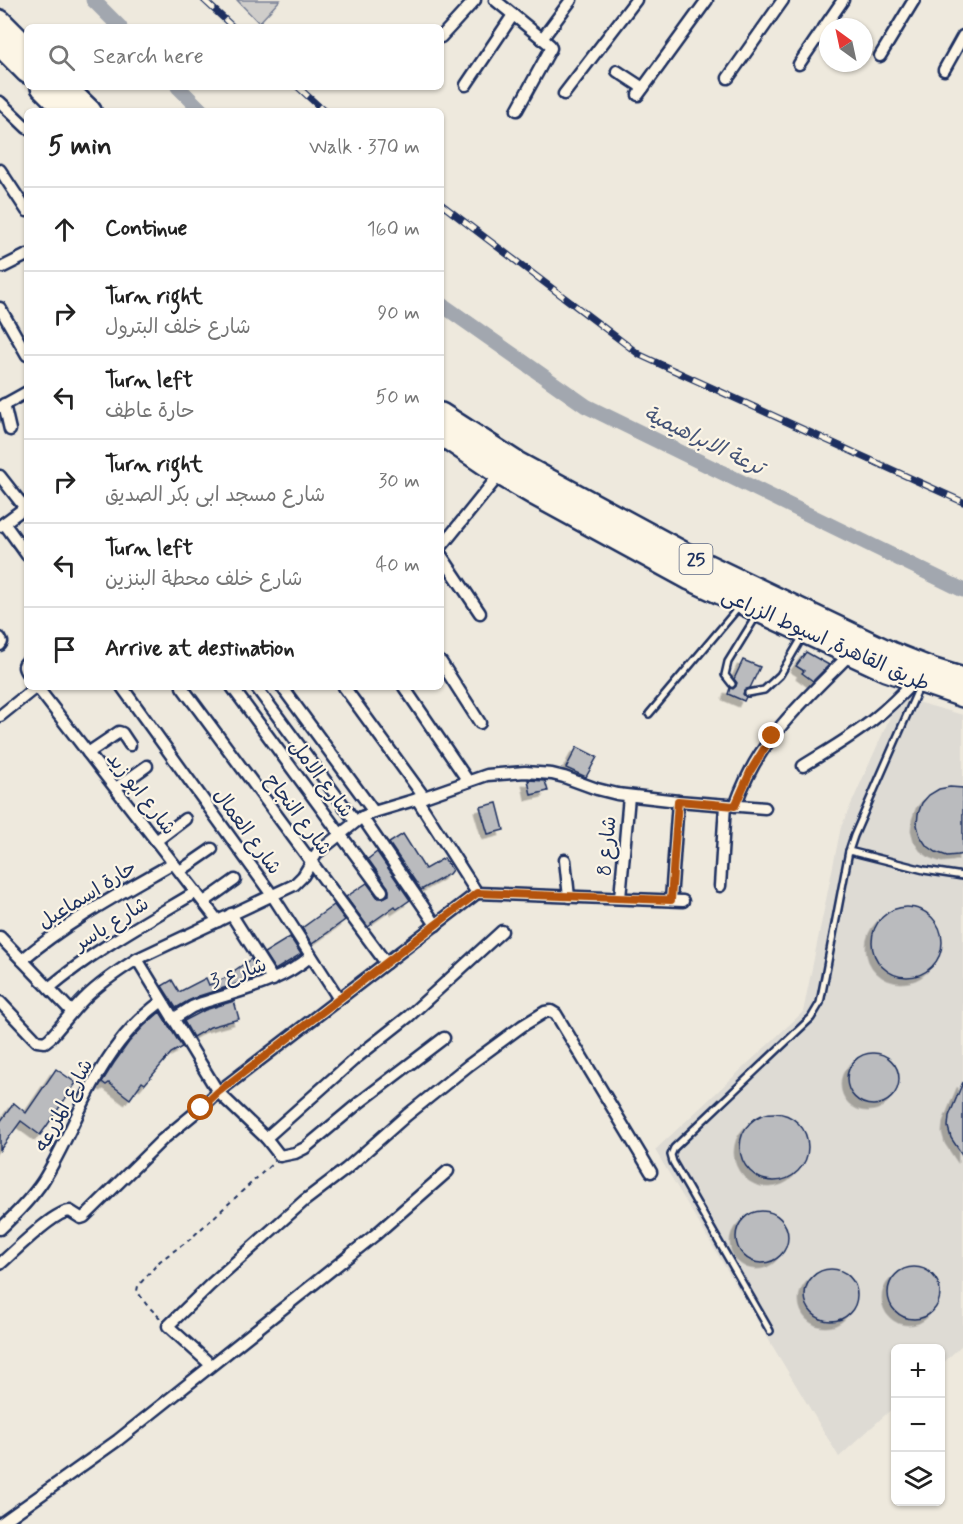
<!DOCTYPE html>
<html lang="en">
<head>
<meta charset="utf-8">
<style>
	:root { --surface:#fff; --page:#f2f2f2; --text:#222; --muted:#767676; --line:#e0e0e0 }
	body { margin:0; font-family:Mynerve,"Playpen Sans Arabic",sans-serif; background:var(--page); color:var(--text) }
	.controls { position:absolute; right:18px; bottom:18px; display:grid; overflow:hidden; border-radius:9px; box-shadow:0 2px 4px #0004 }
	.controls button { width:54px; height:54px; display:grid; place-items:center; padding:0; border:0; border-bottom:2px solid var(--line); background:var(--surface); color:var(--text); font:30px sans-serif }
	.compass { position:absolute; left:819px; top:18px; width:54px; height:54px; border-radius:50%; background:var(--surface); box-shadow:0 2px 4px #0004; rotate:327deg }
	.stop { position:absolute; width:18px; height:18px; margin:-14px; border:4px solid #b45309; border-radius:50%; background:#fff }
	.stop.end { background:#b45309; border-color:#fff; box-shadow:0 2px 6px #0008 }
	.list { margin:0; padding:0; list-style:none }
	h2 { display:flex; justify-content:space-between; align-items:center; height:78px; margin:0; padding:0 24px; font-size:26px }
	h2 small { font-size:20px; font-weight:400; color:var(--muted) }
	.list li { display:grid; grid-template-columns:39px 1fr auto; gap:18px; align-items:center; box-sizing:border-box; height:84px; padding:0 24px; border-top:2px solid var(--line) }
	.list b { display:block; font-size:22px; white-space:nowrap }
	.list p { margin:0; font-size:20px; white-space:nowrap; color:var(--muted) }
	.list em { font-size:20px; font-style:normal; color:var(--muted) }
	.icon { flex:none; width:33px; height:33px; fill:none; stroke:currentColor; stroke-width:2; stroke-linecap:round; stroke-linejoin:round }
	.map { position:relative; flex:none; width:963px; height:1524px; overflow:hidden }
	.search { position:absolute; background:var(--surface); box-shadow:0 2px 4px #0004; left:24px; top:24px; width:420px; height:66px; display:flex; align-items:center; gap:15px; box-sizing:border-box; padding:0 21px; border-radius:9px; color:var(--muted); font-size:22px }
	.panel { position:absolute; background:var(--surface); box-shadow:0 2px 4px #0004; left:24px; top:108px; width:420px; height:582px; border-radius:9px }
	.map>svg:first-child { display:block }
	.built { fill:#dedbd4 }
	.green { fill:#cfcdca; stroke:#757e94; stroke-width:1.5 }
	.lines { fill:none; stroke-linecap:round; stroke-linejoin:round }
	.canal { stroke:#a2a7af; stroke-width:15 }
	.building { fill:#babbbe; stroke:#1b2f5e; stroke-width:1.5; filter:url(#shadow) }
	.lane-casing { stroke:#1b2f5e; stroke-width:10 }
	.street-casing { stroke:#1b2f5e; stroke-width:15 }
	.highway-casing { stroke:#1b2f5e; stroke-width:26 }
	.path { stroke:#1b2f5e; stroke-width:2; stroke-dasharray:4.5 4.5; stroke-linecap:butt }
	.lane { stroke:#fcf5e5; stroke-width:5 }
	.street { stroke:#fcf5e5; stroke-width:10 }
	.highway { stroke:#fcf5e5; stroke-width:21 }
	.rail-casing { stroke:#1b2f5e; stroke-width:7 }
	.rail { stroke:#fcf5e5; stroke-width:4.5; stroke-dasharray:14; stroke-linecap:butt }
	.route { stroke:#b45309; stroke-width:8 }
	.labels { text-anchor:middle; stroke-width:4.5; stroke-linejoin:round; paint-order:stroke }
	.shield { fill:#fcf5e5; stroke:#5e6a86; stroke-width:1.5 }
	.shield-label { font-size:18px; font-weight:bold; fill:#1b2f5e }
	.street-label { font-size:20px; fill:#1b2f5e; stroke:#fcf5e5 }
	.water-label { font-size:21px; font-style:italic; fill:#445376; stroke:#fcf5e5 }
</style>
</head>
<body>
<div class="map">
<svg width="963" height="1524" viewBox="0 0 963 1524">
	<defs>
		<filter id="shadow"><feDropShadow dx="-5.5" dy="5.5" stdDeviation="0" flood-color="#0004"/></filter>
	</defs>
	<rect width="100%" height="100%" fill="#eee9dd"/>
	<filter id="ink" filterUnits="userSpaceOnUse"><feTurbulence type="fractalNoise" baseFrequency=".0167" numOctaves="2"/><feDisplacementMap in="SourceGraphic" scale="12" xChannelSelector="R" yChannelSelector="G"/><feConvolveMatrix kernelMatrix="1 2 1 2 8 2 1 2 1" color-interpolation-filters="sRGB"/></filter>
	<g filter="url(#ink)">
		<polygon class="built" points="899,697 963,715 963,1344 941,1365 940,1348 896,1348 895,1406 839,1457 655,1150 803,1012 841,827"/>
		<polygon class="green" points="237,0 280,0 259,23"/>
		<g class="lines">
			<g class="canal">
				<polyline points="93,0 120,27"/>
				<polyline points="178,87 202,111"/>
				<polyline points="441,304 586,406 963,590"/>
			</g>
		</g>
		<g class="building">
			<polygon points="806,652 829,665 813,681 802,673 804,671 796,666"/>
			<polygon points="743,660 760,667 750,688 744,691 743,694 746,697 744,701 728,694 730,688 733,689 736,686 737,683 734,679"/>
			<polygon points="577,747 597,757 586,777 566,768"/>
			<polygon points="528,780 545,781 548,791 531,795"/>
			<polygon points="950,787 963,788 963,854 958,855 947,856 936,852 926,845 920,836 917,825 918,814 922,803 929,795 939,789"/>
			<polygon points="497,803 504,830 488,834 480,807"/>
			<polygon points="403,834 425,869 444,858 452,870 449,874 421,890 389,843"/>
			<polygon points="377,852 410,900 397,909 395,906 371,923 372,924 368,927 346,897 367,883 378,898 383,898 389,895 389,891 388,887 368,859"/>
			<polygon points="334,905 345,920 312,944 302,928"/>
			<circle cx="907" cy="942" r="35"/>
			<polygon points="290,937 301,954 275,970 264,953"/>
			<polygon points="251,959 261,976 199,996 188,1001 176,1008 162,986 172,980 179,992 206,978 209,985 232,975 231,973"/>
			<polygon points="234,1001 239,1019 210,1027 193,1037 184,1021 205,1010"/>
			<polygon points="160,1012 182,1047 171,1053 145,1084 142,1082 130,1099 109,1083 106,1085 102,1082 114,1063 129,1042 144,1026"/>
			<circle cx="873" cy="1079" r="26"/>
			<polygon points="56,1069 76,1083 46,1127 40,1135 21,1121 0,1150 0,1122 14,1103 26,1113"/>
			<polygon points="963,1082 963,1156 951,1138 948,1127 949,1116"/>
			<circle cx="774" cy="1147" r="34"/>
			<circle cx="762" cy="1237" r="26"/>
			<circle cx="914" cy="1293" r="26"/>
			<circle cx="831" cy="1295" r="26"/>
		</g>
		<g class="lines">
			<defs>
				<g id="lane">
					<polyline points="732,684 725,675 728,662 757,615"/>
					<polyline points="748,693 764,690 780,675 803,636"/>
					<polyline points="649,714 739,607"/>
					<polyline points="849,851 924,870 963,876"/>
					<polyline points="770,1331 673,1162 671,1155 674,1148 811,1018 820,1003 849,851 854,836 920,685"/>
				</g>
				<g id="street">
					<polyline points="495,0 550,45 551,48 517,110"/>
					<polyline points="441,37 475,0"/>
					<polyline points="542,39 571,0"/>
					<polyline points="880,56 914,0"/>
					<polyline points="799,64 843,0"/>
					<polyline points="944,70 963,36"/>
					<polyline points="617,71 643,88"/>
					<polyline points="728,78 783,0"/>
					<polyline points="466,85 513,15"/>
					<polyline points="564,94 636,0"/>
					<polyline points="638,95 707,0"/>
					<polyline points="0,102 27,128"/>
					<polyline points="0,170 27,211"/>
					<polyline points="3,267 27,255"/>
					<polyline points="0,308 27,355"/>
					<polyline points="4,404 10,430"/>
					<polyline points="0,407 27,392"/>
					<polyline points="0,476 25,508"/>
					<polyline points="4,523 27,555"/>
					<polyline points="0,526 27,506"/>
					<polyline points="441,547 500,474"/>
					<polyline points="441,555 480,613"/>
					<polyline points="0,638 2,642 0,645"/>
					<path d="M27,662c-5,3 -3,7 0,11"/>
					<polyline points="441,662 480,723"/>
					<polyline points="37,687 218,921"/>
					<polyline points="122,687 272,895 339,999"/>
					<polyline points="182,687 386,963"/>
					<polyline points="232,687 382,891"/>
					<polyline points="256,687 355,821"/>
					<polyline points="282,687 374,812"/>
					<polyline points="344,687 424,797"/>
					<polyline points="404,687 468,781"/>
					<polyline points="0,716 36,687"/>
					<polyline points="88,753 119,732 122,733 130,745"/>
					<path d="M803,766c24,-15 49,-29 71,-47 15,-12 28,-25 41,-39"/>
					<polyline points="116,788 147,766"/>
					<polyline points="417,799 477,893"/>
					<path d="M735,806c9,-25 21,-49 38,-70 23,-30 52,-56 78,-83"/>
					<polyline points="362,817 436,925"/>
					<polyline points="156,841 185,819"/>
					<polyline points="565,860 569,897"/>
					<polyline points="180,871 212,849"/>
					<polyline points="720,886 725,805"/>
					<polyline points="477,893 683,901"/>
					<polyline points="620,898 629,796"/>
					<polyline points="671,900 678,801"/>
					<polyline points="204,902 235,880"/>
					<polyline points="231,914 273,980"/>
					<polyline points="0,937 72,1012"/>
					<polyline points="137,959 218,1092 266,1138 280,1156 295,1153 305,1148 360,1102 444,1038"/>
					<path d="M22,960c46,-39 99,-67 151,-97"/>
					<path d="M49,988c45,-38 97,-66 147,-96"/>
					<path d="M0,1002l34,36 3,3 8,1 5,-4c12,-13 22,-27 34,-39 16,-16 34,-28 53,-40l157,-74 9,-9 14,-23 45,-36 12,-5 50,-15 63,-22 38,-3 27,2 12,3 33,12 20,5 61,7 87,7"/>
					<path d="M173,1019l19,-12 10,-4c40,-13 77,-20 109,-47"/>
					<polyline points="266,1138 357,1057 409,1016 502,931"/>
					<path d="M0,1229c16,-15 31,-30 43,-48 28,-45 44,-97 76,-138 12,-16 27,-30 43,-42"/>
					<path d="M0,1264c14,-12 54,-53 70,-53l11,7 3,-1 78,-77 39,-32 17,-16 259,-199"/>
					<polyline points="211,1365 168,1326 210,1285 304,1201 346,1169 407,1115 469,1065 522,1026 545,1012 551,1011 556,1014 651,1172"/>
					<polyline points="0,1524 118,1440 375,1235 448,1171"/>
				</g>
				<g id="highway">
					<polyline points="0,21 27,48"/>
					<polyline points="0,45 27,72"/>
					<polyline points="42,87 66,111"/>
					<polyline points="65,87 90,111"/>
					<polyline points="441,414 517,463 700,562 891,653 934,670 963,679"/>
					<polyline points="441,434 500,474 534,494 690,579 886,670 963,696"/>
				</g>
			</defs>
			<use href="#lane" class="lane-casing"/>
			<use href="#street" class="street-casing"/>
			<use href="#highway" class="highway-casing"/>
			<polyline class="path" points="160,1318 146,1304 137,1291 138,1286 160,1261 189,1240 272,1164"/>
			<use href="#lane" class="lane"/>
			<use href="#street" class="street"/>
			<use href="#highway" class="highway"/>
			<defs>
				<g id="rail">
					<polyline points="204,0 233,27"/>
					<polyline points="298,87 324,111"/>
					<polyline points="441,204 640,355 963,502"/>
				</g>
			</defs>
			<use href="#rail" class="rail-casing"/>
			<use href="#rail" class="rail"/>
		</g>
	</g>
	<g class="lines" filter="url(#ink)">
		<polyline class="route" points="201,1108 218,1092 477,893 671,900 678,801 735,806 751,770 772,736"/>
	</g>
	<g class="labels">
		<rect class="shield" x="679.5" y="544" width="33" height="30" rx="4.5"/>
		<g class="shield-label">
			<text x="696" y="565">25</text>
		</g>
		<g class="street-label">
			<text transform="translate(826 639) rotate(24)" y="7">طريق القاهرة, اسيوط الزراعى</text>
			<text transform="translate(322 778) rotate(53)" y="7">شارع الامل</text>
			<text transform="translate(142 793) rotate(52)" y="7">شارع ابو زيد</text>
			<text transform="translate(299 814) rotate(53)" y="7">شارع النجاح</text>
			<text transform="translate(248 831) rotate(54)" y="7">شارع العمال</text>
			<text transform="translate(606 846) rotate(-85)" y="7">شارع 8</text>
			<text transform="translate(87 894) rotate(-32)" y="7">حارة اسماعيل</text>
			<text transform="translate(111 923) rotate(-32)" y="7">شارع ياسر</text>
			<text transform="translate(238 972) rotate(-18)" y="7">شارع 3</text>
			<text transform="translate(63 1105) rotate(-62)" y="7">شارع المزرعه</text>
		</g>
		<g class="water-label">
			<text transform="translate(704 440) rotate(26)" y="7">ترعة الابراهيمية</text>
		</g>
	</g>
</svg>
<div class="controls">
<button>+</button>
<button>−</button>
<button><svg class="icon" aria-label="layers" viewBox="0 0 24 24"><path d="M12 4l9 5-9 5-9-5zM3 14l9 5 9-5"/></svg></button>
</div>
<svg class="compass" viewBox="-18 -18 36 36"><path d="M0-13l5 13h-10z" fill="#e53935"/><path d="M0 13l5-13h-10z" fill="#767676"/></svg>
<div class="stop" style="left:201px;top:1108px"></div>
<div class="stop end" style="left:772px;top:736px"></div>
<div class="search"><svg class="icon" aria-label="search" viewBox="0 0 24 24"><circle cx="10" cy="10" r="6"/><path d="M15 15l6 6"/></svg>Search here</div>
<section class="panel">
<h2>5 min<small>Walk · 370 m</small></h2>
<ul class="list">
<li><svg class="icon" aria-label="ahead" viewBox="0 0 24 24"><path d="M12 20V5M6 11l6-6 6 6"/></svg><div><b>Continue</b></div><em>160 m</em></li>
<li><svg class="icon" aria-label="right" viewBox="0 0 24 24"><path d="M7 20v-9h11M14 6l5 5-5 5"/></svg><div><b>Turn right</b><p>شارع خلف البترول</p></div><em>90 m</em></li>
<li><svg class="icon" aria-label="left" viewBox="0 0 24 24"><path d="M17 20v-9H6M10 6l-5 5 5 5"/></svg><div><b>Turn left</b><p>حارة عاطف</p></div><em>50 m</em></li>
<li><svg class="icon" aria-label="right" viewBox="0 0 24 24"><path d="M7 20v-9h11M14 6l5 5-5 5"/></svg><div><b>Turn right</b><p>شارع مسجد ابى بكر الصديق</p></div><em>30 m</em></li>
<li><svg class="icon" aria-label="left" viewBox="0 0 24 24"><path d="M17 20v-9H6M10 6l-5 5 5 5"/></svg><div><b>Turn left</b><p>شارع خلف محطة البنزين</p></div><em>40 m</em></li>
<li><svg class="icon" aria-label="arrive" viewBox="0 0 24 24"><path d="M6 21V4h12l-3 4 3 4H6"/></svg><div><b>Arrive at destination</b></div></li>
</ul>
</section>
</div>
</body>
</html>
